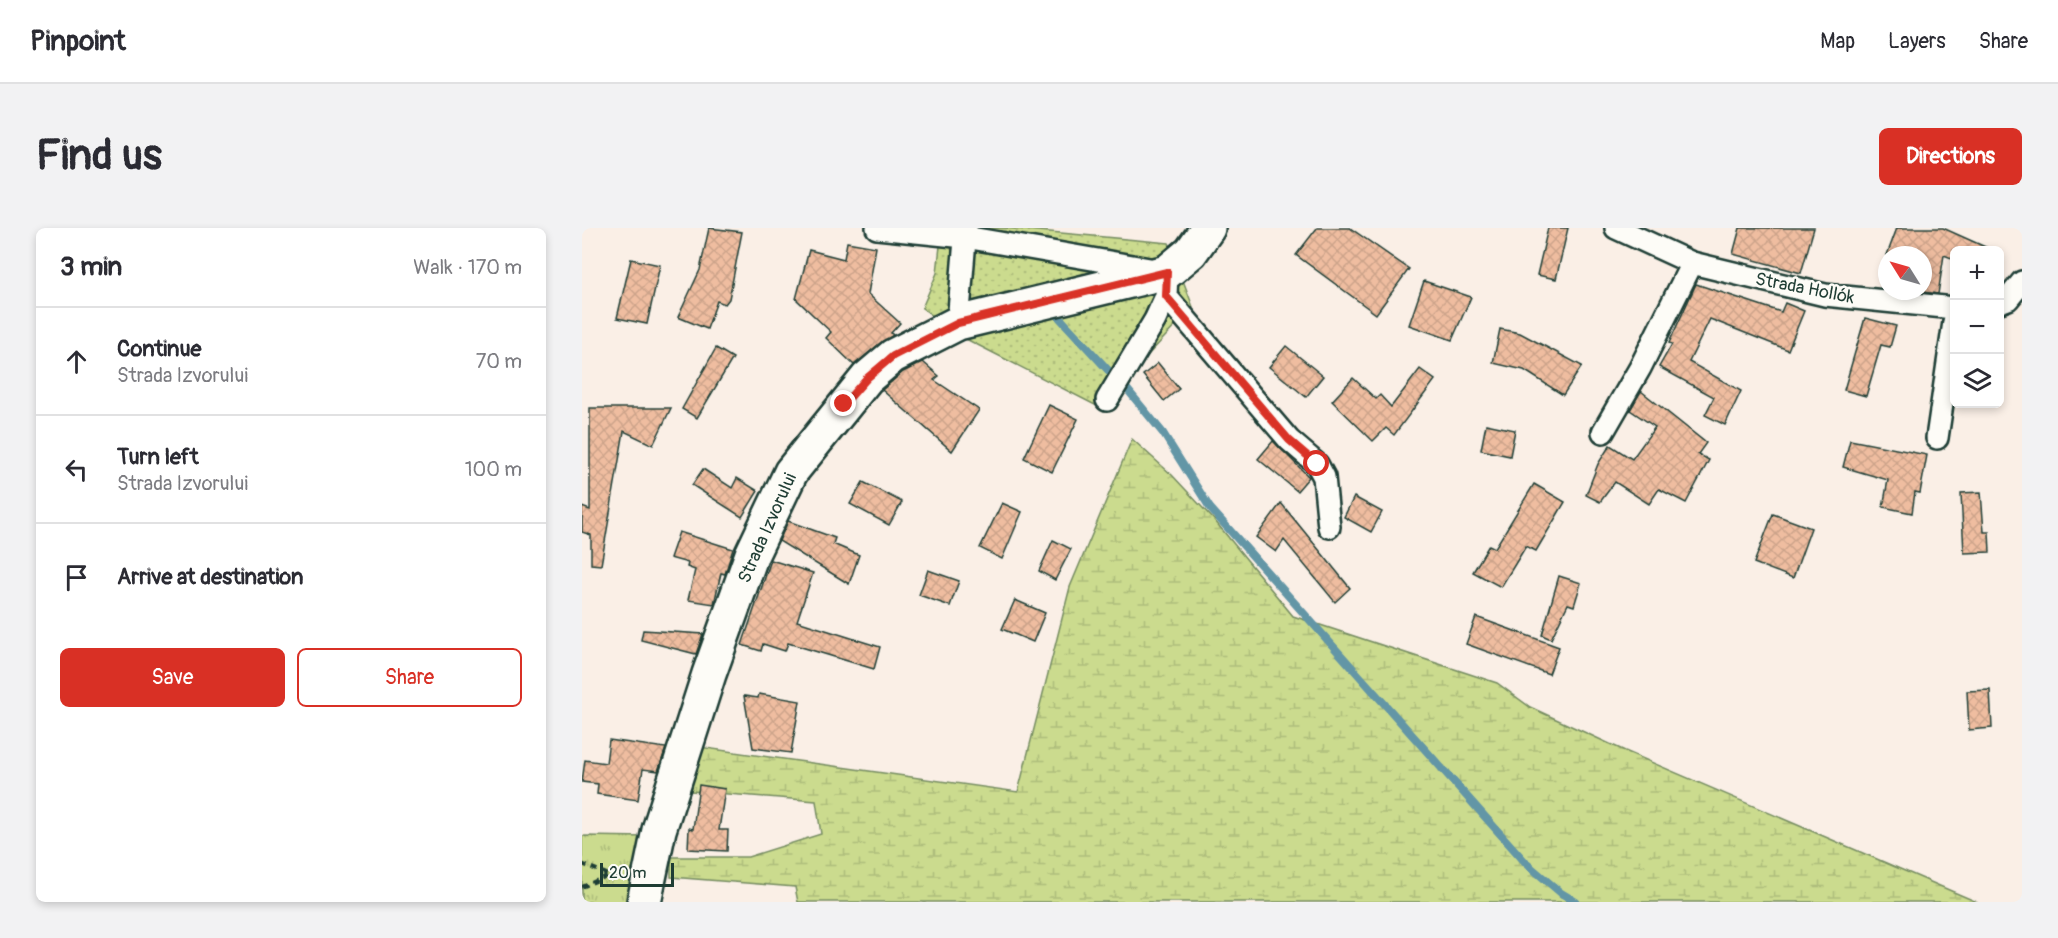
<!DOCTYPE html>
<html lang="en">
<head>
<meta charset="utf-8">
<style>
	:root { --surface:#fff; --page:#f2f2f3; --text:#2b2b33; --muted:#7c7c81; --line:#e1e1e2; --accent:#d93025 }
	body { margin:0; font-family:Pangolin,sans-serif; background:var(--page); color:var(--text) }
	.controls { position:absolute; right:18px; top:18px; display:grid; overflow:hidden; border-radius:9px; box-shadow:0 3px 9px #0003 }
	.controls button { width:54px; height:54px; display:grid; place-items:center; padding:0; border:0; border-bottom:2px solid var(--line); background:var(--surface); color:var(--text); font:30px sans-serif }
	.compass { position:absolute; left:1296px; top:18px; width:54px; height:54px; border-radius:50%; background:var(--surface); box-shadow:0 3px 9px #0003; rotate:307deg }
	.scale { position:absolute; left:18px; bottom:15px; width:74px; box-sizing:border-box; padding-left:6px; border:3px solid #1f3d34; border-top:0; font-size:16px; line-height:21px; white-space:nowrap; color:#1f3d34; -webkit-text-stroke:4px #fdfcf7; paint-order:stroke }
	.stop { position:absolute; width:18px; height:18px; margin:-14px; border:4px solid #d93025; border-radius:50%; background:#fff }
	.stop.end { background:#d93025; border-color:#fff; box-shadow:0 2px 6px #0008 }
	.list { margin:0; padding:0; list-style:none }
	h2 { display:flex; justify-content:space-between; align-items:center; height:78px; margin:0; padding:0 24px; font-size:26px }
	h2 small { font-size:20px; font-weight:400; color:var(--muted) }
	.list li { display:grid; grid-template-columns:39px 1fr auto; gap:18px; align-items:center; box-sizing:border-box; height:108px; padding:0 24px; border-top:2px solid var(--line) }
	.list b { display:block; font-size:22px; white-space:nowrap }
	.list p { margin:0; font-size:20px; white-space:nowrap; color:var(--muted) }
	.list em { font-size:20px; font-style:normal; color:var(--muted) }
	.actions { display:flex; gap:12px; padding:18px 24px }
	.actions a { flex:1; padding:14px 0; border:2px solid var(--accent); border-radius:9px; text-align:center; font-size:21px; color:var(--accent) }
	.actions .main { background:var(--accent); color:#fff }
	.icon { flex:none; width:33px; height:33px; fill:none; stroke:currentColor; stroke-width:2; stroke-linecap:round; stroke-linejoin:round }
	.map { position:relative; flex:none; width:1440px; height:674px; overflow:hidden; border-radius:9px }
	header { display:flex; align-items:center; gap:36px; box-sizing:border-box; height:84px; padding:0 30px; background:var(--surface); border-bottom:2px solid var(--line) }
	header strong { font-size:28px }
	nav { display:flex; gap:33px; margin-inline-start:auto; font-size:21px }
	.intro { display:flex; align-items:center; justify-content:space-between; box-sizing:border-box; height:144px; padding:0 36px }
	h1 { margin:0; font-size:42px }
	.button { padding:15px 27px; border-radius:9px; background:var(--accent); color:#fff; font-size:21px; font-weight:700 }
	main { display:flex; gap:36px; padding:0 36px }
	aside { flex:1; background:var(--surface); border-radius:9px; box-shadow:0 3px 9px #0003 }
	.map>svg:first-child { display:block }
	.grass { fill:url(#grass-dots); stroke:#758c61; stroke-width:1.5 }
	.wetland { fill:url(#wetland-marsh); stroke:#758c61; stroke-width:1.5 }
	.park { fill:url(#park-tufts); stroke:#758c61; stroke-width:1.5 }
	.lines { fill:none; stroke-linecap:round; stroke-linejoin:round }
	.stream { stroke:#6396a6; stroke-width:8 }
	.building { fill:url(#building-cross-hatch); stroke:#1f3d34; stroke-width:1.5 }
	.minor-casing { stroke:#1f3d34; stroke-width:26 }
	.primary-casing { stroke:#1f3d34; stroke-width:38 }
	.path { stroke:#1f3d34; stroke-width:4; stroke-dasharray:6 4.5; stroke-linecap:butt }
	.minor { stroke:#fdfcf7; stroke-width:21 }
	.primary { stroke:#fdfcf7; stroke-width:33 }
	.route { stroke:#d93025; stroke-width:8 }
	.labels { text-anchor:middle; stroke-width:5; stroke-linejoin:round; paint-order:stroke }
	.street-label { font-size:18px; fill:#1f3d34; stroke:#fdfcf7 }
</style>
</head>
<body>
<header>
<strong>Pinpoint</strong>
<nav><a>Map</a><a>Layers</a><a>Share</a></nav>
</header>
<div class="intro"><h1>Find us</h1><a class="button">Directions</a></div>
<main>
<aside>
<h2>3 min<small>Walk · 170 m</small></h2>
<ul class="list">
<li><svg class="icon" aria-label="ahead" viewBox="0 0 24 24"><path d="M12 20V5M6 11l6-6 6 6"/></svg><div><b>Continue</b><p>Strada Izvorului</p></div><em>70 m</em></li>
<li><svg class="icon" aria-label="left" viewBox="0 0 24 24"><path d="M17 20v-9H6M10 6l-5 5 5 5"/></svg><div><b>Turn left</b><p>Strada Izvorului</p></div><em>100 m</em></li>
<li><svg class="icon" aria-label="arrive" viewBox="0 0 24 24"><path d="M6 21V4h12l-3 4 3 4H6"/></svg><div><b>Arrive at destination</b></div></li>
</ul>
<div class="actions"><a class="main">Save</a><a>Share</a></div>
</aside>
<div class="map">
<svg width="1440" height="674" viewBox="0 0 1440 674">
	<defs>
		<pattern id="grass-dots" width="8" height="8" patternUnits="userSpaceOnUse" patternTransform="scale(1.5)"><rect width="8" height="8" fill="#cbdb8e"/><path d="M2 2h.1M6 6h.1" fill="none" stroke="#aebd7b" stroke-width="1.8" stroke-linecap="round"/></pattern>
		<pattern id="wetland-marsh" width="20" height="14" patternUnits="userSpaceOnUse" patternTransform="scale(1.5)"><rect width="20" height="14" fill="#cbdb8e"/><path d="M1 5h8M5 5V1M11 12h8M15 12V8" fill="none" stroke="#aebd7b"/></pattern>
		<pattern id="park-tufts" width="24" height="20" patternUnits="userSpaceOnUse" patternTransform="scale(1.5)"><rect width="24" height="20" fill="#cbdb8e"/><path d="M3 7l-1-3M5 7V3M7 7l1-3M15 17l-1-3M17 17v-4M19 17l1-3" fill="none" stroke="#aebd7b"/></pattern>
		<pattern id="building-cross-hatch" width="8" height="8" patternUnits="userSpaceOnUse" patternTransform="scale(1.5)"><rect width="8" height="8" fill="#efbda0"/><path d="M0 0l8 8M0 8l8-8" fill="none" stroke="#cca38a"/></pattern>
	</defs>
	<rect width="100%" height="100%" fill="#faefe6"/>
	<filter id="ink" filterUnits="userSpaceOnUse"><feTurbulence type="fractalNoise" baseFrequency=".0167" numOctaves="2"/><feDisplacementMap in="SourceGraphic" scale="12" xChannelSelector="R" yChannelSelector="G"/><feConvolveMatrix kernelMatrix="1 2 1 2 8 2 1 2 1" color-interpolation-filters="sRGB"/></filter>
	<g filter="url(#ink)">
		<polygon class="grass" points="360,0 423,0 587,15 611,79 517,179 384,111 340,80 355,45"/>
		<polygon class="wetland" points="550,211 590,247 633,293 711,388 915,455 948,479 1043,523 1395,674 216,674 213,659 89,649 89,629 166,629 239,606 234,573 109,563 117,519 436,564 488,359"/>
		<polygon class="park" points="0,608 65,609 52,674 0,674"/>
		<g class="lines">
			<g class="stream">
				<polyline points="476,88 526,142"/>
				<polyline points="545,161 581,205 628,280 945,636 979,665 994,674"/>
			</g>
		</g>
		<g class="building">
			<polygon points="127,0 160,4 147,71 143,76 135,73 125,101 96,89 118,42"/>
			<polygon points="735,0 768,0 827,41 794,86 714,27"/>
			<polygon points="966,0 986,0 974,51 955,47"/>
			<polygon points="1158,0 1232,0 1219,45 1151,26"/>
			<polygon points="1315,0 1361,0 1410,22 1372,22 1372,31 1362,27 1356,66 1341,64 1341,27 1305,27"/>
			<polygon points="265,14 294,19 286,66 318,95 309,105 311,107 272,137 244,110 249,104 214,71 227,22 262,31"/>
			<polygon points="49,31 78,37 65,96 35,90"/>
			<polygon points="842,53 889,69 870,112 827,97"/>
			<polygon points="1114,56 1199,84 1203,75 1222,83 1206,122 1128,91 1107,134 1159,163 1143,197 1123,187 1132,169 1077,139 1090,116 1087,115"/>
			<polygon points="1283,90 1314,98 1308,119 1299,117 1284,168 1262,162"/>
			<polygon points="918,101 938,105 1000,138 981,167 942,142 911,135"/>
			<polygon points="704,118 741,148 724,169 687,139"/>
			<polygon points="134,120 151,130 115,190 100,181"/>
			<polygon points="341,134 357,148 352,152 397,182 370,223 300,162 321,144"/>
			<polygon points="576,135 597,161 582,173 561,147"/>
			<polygon points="838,141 853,152 812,207 804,200 791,213 750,173 771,150 794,171 798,167 809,179"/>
			<polygon points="1059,163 1124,215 1116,226 1127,232 1104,275 1077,261 1067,276 1033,254 1018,274 1004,267 1016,236 1028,217 1050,231 1073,199 1048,182"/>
			<polygon points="467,177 496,191 470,244 442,230"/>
			<polygon points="8,180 89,180 71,217 42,203 19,337 9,336 9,307 0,304 0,279 8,282"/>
			<polygon points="904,196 933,202 928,228 899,222"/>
			<polygon points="1268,212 1345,227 1338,265 1333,264 1330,285 1301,279 1306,252 1261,239"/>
			<polygon points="691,213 727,249 715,263 676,231"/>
			<polygon points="121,241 150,260 155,250 176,263 160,289 110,257"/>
			<polygon points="281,254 320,274 307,297 268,276"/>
			<polygon points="952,256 983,274 954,323 944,318 919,359 891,344 907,317 913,320"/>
			<polygon points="1399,264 1402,304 1407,304 1408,324 1382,325 1379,265"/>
			<polygon points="772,269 800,284 789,304 762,289"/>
			<polygon points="420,275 440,284 420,331 398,320"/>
			<polygon points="699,275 768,360 753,374 702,312 694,324 674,309"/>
			<polygon points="1191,286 1229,300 1211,350 1172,335"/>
			<polygon points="206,293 253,310 251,316 277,327 267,356 197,313"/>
			<polygon points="97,304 151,321 143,346 139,345 132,376 106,372 113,342 105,339 106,335 88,330"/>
			<polygon points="471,312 489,321 473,352 457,343"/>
			<polygon points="189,332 231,345 215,393 298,419 292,441 206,415 203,423 181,416 179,423 160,417"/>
			<polygon points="346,342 377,353 368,378 337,367"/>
			<polygon points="977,348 999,355 992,378 986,376 969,411 960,407"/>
			<polygon points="433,372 463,385 451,414 420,401"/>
			<polygon points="894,389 977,419 967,446 884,416"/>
			<polygon points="61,402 121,406 114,426 59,412"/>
			<polygon points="1408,462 1410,500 1387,502 1385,463"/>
			<polygon points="177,466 218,473 209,525 171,520 162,468 176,470"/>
			<polygon points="27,512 84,520 76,543 61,541 56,572 15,566 16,556 0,554 3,532 24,535"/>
			<polygon points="117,557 143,561 137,602 146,602 145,623 106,621 107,600 111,601"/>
		</g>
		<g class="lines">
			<defs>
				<g id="minor">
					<polyline points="295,0 383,9 585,44 584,68 707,212 735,236 742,249 747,299"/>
					<polyline points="1034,0 1110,35 1243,67 1372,80"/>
					<polyline points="1418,74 1426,71 1440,54"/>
					<polyline points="376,95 384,0"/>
					<polyline points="525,172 573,92 584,68"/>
					<polyline points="1021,204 1058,140 1110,35"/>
					<polyline points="1355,210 1372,94"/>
				</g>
				<polyline id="primary" points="62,674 77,602 127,446 170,326 209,244 285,150 311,128 376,95 585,44 609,24 626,0"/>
			</defs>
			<use href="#minor" class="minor-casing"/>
			<use href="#primary" class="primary-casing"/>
			<g class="path">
				<polyline points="0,636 27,647 39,648"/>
				<polyline points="0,659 27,647"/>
			</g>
			<use href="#minor" class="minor"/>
			<use href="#primary" class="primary"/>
		</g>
	</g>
	<g class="lines" filter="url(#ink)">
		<polyline class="route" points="262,176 285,150 311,128 376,95 585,44 584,68 707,212 735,236"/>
	</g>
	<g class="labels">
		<g class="street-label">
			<text transform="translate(1223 60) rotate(11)" y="6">Strada Hollók</text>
			<text transform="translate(185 300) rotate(-66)" y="6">Strada Izvorului</text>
		</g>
	</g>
</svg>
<div class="controls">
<button>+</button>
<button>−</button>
<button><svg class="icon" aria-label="layers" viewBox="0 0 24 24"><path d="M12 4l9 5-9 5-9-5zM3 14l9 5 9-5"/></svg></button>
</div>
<svg class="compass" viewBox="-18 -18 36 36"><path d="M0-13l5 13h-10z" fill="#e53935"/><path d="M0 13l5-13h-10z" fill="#7c7c81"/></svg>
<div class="scale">20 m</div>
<div class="stop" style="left:735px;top:236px"></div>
<div class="stop end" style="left:262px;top:176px"></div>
</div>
</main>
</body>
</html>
